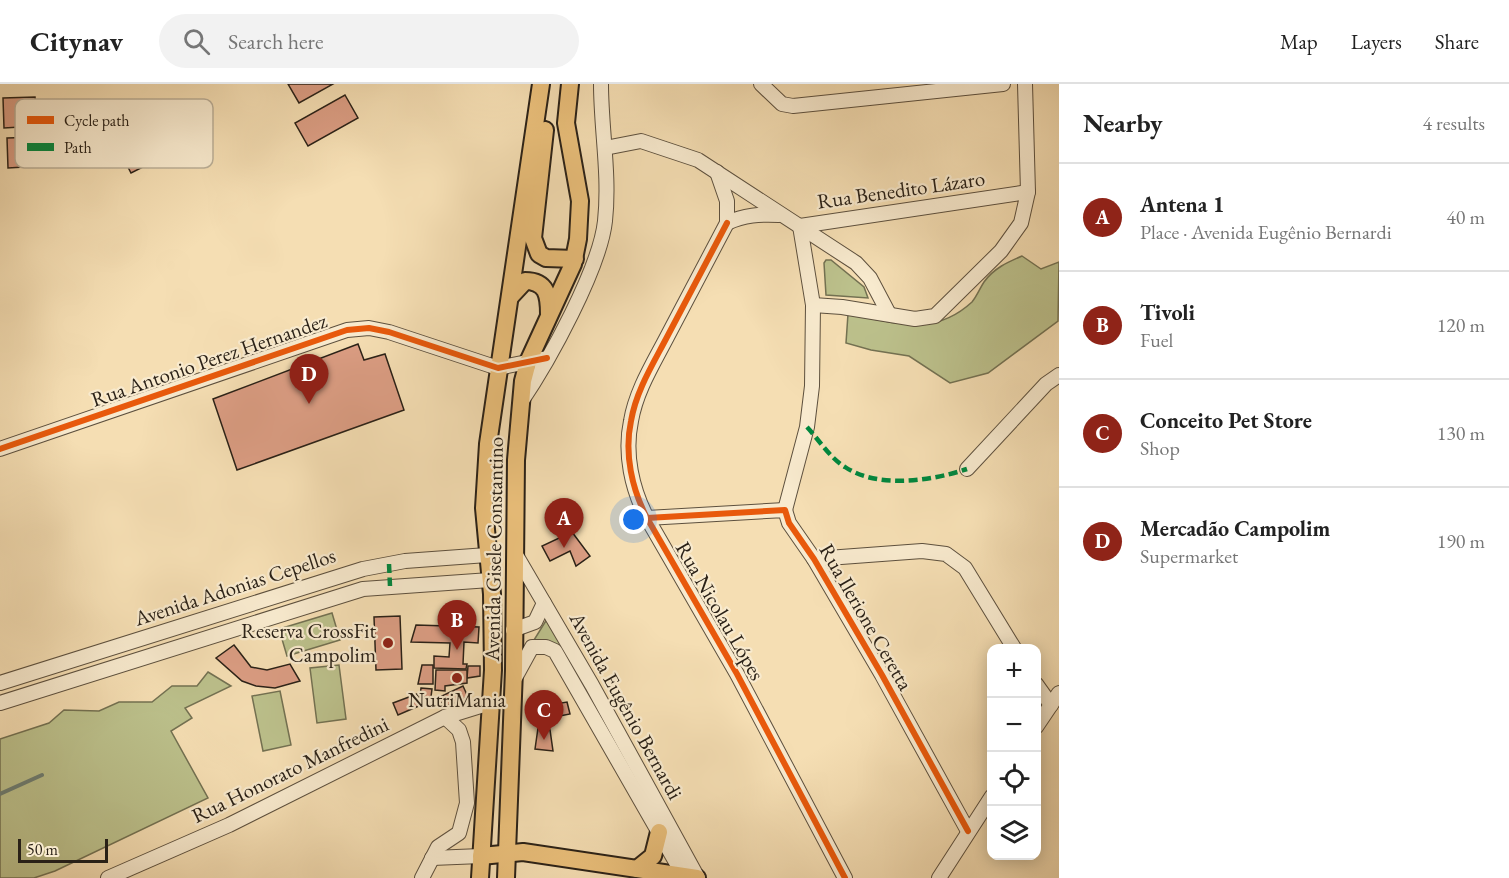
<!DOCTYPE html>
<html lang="en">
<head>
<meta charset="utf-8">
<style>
	:root { --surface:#fff; --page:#f2f2f2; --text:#222; --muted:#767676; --line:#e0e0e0; --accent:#8f2418 }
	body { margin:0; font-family:"EB Garamond",serif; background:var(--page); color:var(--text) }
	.controls { position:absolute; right:18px; bottom:18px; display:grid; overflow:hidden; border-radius:12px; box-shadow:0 3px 15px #0003 }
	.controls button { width:54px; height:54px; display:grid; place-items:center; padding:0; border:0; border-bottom:2px solid var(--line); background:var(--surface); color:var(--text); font:30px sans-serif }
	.scale { position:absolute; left:18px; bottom:15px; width:90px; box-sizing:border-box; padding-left:6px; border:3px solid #2a2117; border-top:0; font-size:16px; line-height:21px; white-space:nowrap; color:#2a2117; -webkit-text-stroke:4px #f8eace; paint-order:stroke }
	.you { position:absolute; left:634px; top:436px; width:21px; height:21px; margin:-15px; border:4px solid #fff; border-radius:50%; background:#1a73e8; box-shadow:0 0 0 9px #1a73e833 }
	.badge { display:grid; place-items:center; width:39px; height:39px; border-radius:50%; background:var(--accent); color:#fff; font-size:20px; font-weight:700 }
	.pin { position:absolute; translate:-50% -50px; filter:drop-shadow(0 2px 3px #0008) }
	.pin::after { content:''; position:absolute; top:32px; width:21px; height:18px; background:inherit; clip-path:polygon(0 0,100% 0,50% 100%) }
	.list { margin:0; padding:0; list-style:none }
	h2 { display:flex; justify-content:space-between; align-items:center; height:78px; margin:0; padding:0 24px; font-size:26px }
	h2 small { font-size:20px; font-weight:400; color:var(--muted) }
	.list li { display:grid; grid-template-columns:39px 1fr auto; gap:18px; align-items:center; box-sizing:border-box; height:108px; padding:0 24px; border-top:2px solid var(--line) }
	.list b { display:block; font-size:22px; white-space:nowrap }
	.list p { margin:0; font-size:20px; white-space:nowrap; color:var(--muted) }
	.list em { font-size:20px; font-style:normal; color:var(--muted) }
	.icon { flex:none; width:33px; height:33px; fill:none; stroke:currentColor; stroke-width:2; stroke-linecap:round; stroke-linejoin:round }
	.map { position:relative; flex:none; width:1059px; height:794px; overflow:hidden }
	header { display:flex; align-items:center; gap:36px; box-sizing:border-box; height:84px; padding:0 30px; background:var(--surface); border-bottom:2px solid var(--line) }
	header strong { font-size:28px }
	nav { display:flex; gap:33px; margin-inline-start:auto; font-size:21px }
	.search { width:420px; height:54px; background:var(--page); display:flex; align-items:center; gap:15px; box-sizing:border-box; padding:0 21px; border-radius:33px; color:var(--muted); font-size:22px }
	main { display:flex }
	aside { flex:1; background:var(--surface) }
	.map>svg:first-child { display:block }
	.green { fill:#bcc18c; stroke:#737152; stroke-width:1.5 }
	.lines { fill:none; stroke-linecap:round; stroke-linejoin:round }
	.stream { stroke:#6e7e73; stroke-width:4 }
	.building { fill:#db9d83; stroke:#2a2117; stroke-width:1.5 }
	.minor-casing { stroke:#5d503e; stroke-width:16 }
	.major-casing { stroke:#2a2117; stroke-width:20 }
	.minor { stroke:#f8eace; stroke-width:14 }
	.major { stroke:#eabf7a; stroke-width:16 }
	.quiet { stroke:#00873e; stroke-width:4.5; stroke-dasharray:9 4.5; stroke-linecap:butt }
	.cycleway-casing { stroke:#f8eace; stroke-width:10 }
	.cycleway { stroke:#e8590c; stroke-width:6 }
	.poi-dot { fill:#8f2418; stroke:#f8eace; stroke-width:2 }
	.labels { text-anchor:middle; stroke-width:4.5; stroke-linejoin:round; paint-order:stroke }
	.street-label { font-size:21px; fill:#2a2117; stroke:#f8eace }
	.poi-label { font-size:21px; fill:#2a2117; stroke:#f8eace; text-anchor:end }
	.key { fill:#f8eace; stroke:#baae97; stroke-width:1.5 }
	.key-label { font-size:16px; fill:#2a2117 }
</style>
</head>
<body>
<header>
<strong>Citynav</strong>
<div class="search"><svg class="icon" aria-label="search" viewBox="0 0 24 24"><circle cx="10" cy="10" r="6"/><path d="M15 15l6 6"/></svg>Search here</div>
<nav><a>Map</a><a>Layers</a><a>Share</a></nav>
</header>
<main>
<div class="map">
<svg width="1059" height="794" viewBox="0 0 1059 794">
	<rect width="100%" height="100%" fill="#f5deb3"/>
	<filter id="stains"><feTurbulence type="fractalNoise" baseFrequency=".00333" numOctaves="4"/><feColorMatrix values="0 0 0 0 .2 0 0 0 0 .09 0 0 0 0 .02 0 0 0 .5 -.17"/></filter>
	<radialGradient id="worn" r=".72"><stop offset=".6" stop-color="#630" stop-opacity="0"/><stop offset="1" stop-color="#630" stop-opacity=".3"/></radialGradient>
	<g class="green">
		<path d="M1022,172l19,13 18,-7 -1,59 -70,52 -38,10 -41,-27 -38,-6 -25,-7 2,-29c47,8 85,24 124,-12 5,-6 8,-14 12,-20 10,-14 24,-20 38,-26z"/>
		<polygon points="826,176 831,176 864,203 868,214 826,211 824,179"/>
		<polygon points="332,529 340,556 287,572 279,545"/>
		<polygon points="547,535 598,624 593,625 553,560 534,556"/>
		<polygon points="339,581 346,635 317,639 310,584"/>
		<polygon points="208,588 231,602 185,624 192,634 171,647 208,714 55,787 34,794 0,794 0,655 49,639 64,626 99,627 119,618 152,618 172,602 197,602"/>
		<polygon points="280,607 291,661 263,667 252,612"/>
	</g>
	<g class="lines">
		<polyline class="stream" points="0,710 42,691"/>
	</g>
	<g class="building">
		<polygon points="288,0 333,0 299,19"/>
		<polygon points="345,11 358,34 308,62 295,39"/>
		<polygon points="35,13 37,42 4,44 3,14"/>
		<polygon points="129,26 155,77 131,89 105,38"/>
		<polygon points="39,53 41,82 8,84 7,54"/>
		<polygon points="358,260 364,276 385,270 404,326 237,386 213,315"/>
		<polygon points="572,448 590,472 576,482 570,467 550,477 542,462"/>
		<polygon points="400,532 402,585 376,586 374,533"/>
		<polygon points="416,541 479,543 478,559 464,558 463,580 467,580 466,585 434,584 434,572 449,573 450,559 411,558"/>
		<polygon points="234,561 251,583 267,586 290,580 300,597 275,604 256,602 242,597 216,574"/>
		<polygon points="422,581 433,581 433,600 418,600"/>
		<polygon points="468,582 480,582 480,592 467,594"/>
		<polygon points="436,586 467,586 467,599 445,602 445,607 435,606"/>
		<polygon points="463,602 468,613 445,623 443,618 429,623 427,619"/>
		<polygon points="421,604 432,605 431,613 420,613"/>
		<polygon points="417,610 421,621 398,631 393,619"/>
		<polygon points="567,618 570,630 539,636 537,623"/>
		<polygon points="538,644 550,646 553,667 535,665"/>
	</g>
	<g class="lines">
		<defs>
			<g id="minor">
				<polyline points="761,0 782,20 793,22 1003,0"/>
				<polyline points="605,64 641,57 698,76 856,179 870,194 889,230"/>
				<path d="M717,88l10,29v22c17,-8 33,-9 52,-8"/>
				<path d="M727,139c-20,38 -40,76 -60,114 -14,27 -31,54 -36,84 -7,33 1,68 16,97l90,156 108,204"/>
				<polyline points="800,142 1028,108"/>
				<polyline points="813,221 842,223 915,235 935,232 1001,167 1021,139 1028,108 1025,0"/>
				<path d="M521,318c28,-41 79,-134 84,-181 5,-46 -4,-92 -4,-137"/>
				<polyline points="0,365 347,246 369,244 389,248 498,284 547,274"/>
				<polyline points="967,385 1046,300 1059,291"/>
				<polyline points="785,426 807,343 812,302 813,221 800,142"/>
				<polyline points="647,434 785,426 789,439 814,475 882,591 968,747"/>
				<polyline points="516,471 592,601 698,794"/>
				<polyline points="814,475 922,467 946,470 965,484 1014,564"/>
				<polyline points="513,546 535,538 544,519"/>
				<polyline points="515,594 532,563 546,563 555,567 685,794"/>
				<polyline points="0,599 363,485 405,477 487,471"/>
				<polyline points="1036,600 1051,621"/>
				<polyline points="0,619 363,505 490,496"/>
				<polyline points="1036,643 1059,609"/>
				<polyline points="432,774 481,772"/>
				<polyline points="108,794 229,741 445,633 490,619"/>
				<polyline points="422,794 438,763 459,749 467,719 463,658 459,646 445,633"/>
				<polyline points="939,794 992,712"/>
			</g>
			<g id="major">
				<polyline points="545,46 533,154 539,170 546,174 575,175"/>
				<path d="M511,212l14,-15c22,0 24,15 24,33"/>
				<polyline points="481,772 523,768 697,794"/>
				<polyline points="637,785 653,772 659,748"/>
				<polyline points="480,794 493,586 492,510 484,424 488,360 541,0"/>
				<polyline points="506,794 514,586 516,376 523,297 528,278 573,180 578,155 580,117 566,39 570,0"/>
			</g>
		</defs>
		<use href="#minor" class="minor-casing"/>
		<use href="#major" class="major-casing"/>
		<use href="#minor" class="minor"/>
		<use href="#major" class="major"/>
		<g class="quiet">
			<path d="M807,343c12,13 23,31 38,40 33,22 86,14 122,2"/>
			<polyline points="389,480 390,502"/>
		</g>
		<defs>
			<g id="cycleway">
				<path d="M727,139c-20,38 -40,76 -60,114 -14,27 -31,54 -36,84 -7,33 1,68 16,97l90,156 108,204"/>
				<polyline points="0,365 347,246 369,244 389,248 498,284 547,274"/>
				<polyline points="647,434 785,426 789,439 814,475 882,591 968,747"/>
			</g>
		</defs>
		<use href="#cycleway" class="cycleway-casing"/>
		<use href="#cycleway" class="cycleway"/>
	</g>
	<g class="poi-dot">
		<circle cx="388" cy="559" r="6"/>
		<circle cx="457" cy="594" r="6"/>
	</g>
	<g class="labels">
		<g class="street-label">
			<text transform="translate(901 106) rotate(-8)" y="7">Rua Benedito Lázaro</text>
			<text transform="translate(209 276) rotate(-19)" y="7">Rua Antonio Perez Hernandez</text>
			<text transform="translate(494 465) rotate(-89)" y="7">Avenida Gisele Constantino</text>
			<text transform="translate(235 503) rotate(-18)" y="7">Avenida Adonias Cepellos</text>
			<text transform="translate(720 527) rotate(60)" y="7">Rua Nicolau Lópes</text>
			<text transform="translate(866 533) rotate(60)" y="7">Rua Ilerione Ceretta</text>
			<text transform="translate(626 622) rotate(61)" y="7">Avenida Eugênio Bernardi</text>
			<text transform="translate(290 686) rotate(-26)" y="7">Rua Honorato Manfredini</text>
		</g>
		<g class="poi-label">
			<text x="376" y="554">Reserva CrossFit<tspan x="376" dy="24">Campolim</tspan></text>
			<text x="457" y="623" text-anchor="middle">NutriMania</text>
		</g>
	</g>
	<rect x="15" y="15" width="198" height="69" rx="9" class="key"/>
	<rect x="27" y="32" width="27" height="8" fill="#e8590c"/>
	<rect x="27" y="59" width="27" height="8" fill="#00873e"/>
	<g class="key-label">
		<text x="64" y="42">Cycle path</text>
		<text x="64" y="69">Path</text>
	</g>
	<rect width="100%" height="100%" filter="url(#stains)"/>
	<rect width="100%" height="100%" fill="url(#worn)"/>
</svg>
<div class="controls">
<button>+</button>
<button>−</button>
<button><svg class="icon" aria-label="locate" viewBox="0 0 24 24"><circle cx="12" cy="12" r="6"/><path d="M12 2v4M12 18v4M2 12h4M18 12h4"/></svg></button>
<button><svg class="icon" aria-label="layers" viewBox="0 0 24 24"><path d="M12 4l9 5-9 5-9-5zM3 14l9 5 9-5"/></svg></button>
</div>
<div class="scale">50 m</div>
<div class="you"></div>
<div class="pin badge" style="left:564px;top:464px">A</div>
<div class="pin badge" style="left:457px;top:566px">B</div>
<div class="pin badge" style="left:544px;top:656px">C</div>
<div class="pin badge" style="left:309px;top:320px">D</div>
</div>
<aside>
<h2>Nearby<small>4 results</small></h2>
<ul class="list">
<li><span class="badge">A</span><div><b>Antena 1</b><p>Place · Avenida Eugênio Bernardi</p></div><em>40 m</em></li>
<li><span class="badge">B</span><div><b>Tivoli</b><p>Fuel</p></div><em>120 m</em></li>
<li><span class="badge">C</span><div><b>Conceito Pet Store</b><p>Shop</p></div><em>130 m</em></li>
<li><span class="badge">D</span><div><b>Mercadão Campolim</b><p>Supermarket</p></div><em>190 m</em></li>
</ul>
</aside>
</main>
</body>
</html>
